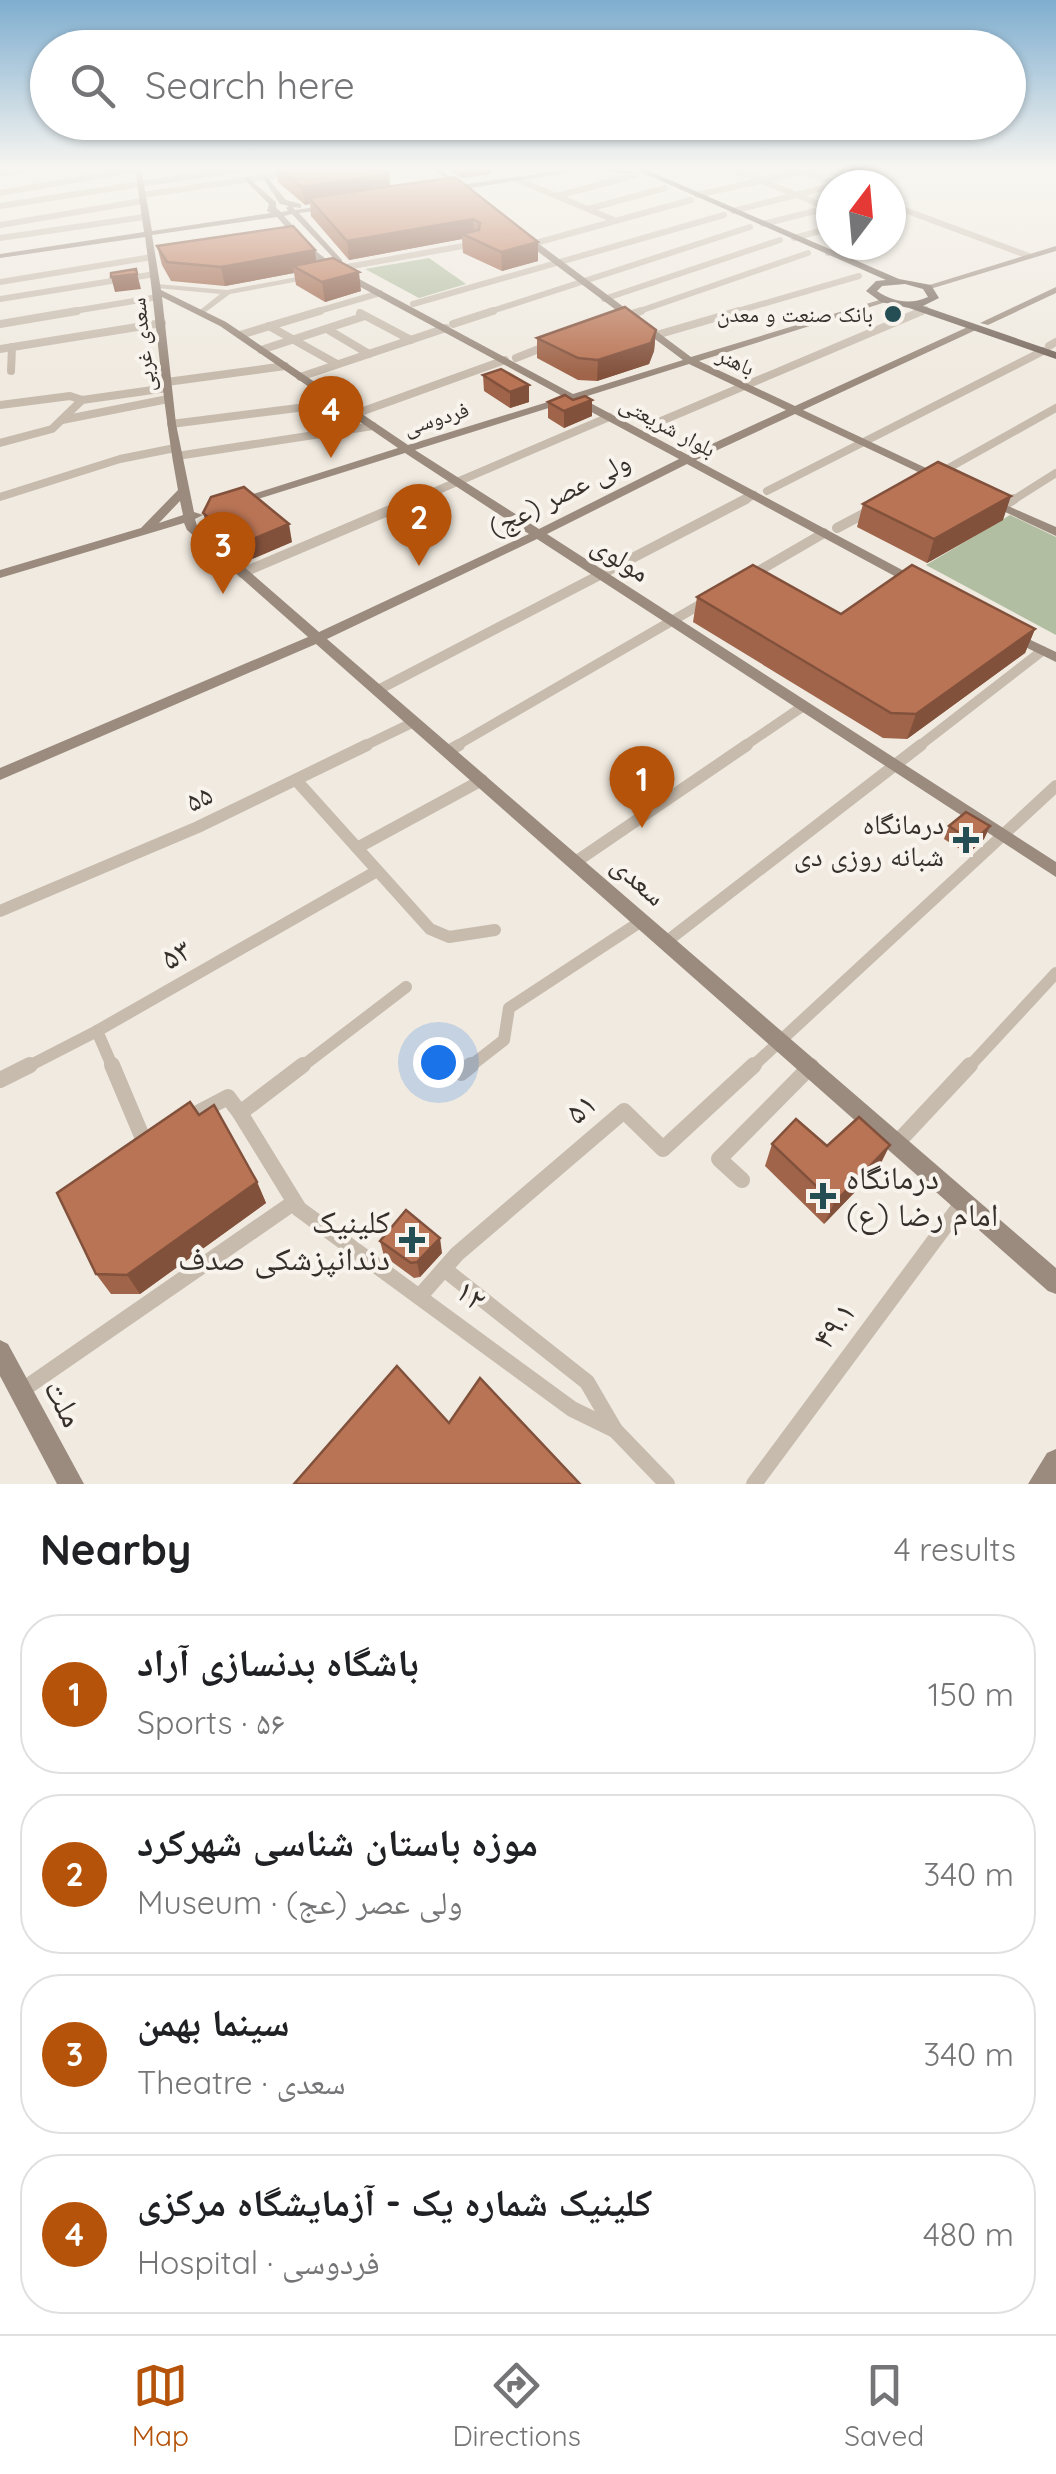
<!DOCTYPE html>
<html lang="en">
<head>
<meta charset="utf-8">
<style>
	:root { --surface:#fff; --page:#f6f6f6; --text:#202124; --muted:#757577; --line:#e0e0e0; --accent:#b45309 }
	body { margin:0; font-family:Quicksand,"Noto Naskh Arabic",sans-serif; background:var(--page); color:var(--text) }
	.compass { position:absolute; left:816px; top:170px; width:90px; height:90px; border-radius:50%; background:var(--surface); box-shadow:0 2px 8px #0004; rotate:16deg }
	.you { position:absolute; left:438px; top:1062px; width:35px; height:35px; margin:-25px; border:8px solid #fff; border-radius:50%; background:#1a73e8; box-shadow:0 0 0 15px #1a73e833 }
	.badge { display:grid; place-items:center; width:65px; height:65px; border-radius:50%; background:var(--accent); color:#fff; font-size:32px; font-weight:700 }
	.pin { position:absolute; translate:-50% -82px; filter:drop-shadow(0 2px 5px #0008) }
	.pin::after { content:''; position:absolute; top:52px; width:35px; height:30px; background:inherit; clip-path:polygon(0 0,100% 0,50% 100%) }
	.list { margin:0; padding:0; list-style:none }
	h2 { display:flex; justify-content:space-between; align-items:center; height:130px; margin:0; padding:0 40px; font-size:42px }
	h2 small { font-size:32px; font-weight:400; color:var(--muted) }
	.list li { display:grid; grid-template-columns:65px 1fr auto; gap:30px; align-items:center; box-sizing:border-box; height:160px; margin:0 20px 20px; padding:0 20px; border:2px solid var(--line); border-radius:40px }
	.list b { display:block; font-size:38px; white-space:nowrap }
	.list p { margin:0; font-size:32px; white-space:nowrap; color:var(--muted) }
	.list em { font-size:32px; font-style:normal; color:var(--muted) }
	.icon { flex:none; width:55px; height:55px; fill:none; stroke:currentColor; stroke-width:2; stroke-linecap:round; stroke-linejoin:round }
	.map { position:relative; flex:none; width:1056px; height:1484px; overflow:hidden }
	.search { position:absolute; background:var(--surface); box-shadow:0 2px 8px #0004; left:30px; right:30px; top:30px; height:110px; display:flex; align-items:center; gap:25px; box-sizing:border-box; padding:0 35px; border-radius:55px; color:var(--muted); font-size:38px }
	.sheet { height:850px; background:var(--surface) }
	nav { display:flex; justify-content:space-around; align-items:center; box-sizing:border-box; height:140px; border-top:2px solid var(--line); background:var(--surface); font-size:28px; color:var(--muted) }
	nav a { display:grid; justify-items:center; gap:5px }
	nav .on { color:var(--accent) }
	.map>svg:first-child { display:block }
	.green { fill:#b2bea1 }
	.lines { fill:none; stroke-linecap:round; stroke-linejoin:round }
	.minor-far4 { stroke:#c7bbad; stroke-width:6 }
	.minor-far3 { stroke:#c7bbad; stroke-width:8 }
	.minor-far2 { stroke:#c7bbad; stroke-width:10 }
	.minor-far1 { stroke:#c7bbad; stroke-width:12 }
	.minor { stroke:#c7bbad; stroke-width:16 }
	.tertiary { fill:#c7bbad; fill-rule:evenodd }
	.secondary { fill:#9b8b7e; fill-rule:evenodd }
	.primary { fill:#77685d; fill-rule:evenodd }
	.wall { fill:#9f6449 }
	.shaded-wall { fill:#82513c }
	.building { fill:#b97455; stroke:#82513c; stroke-width:2.5 }
	.poi-dot { fill:#244d54; stroke:#f8f3ec; stroke-width:4 }
	.labels { text-anchor:middle; stroke-width:8; stroke-linejoin:round; paint-order:stroke }
	.far-poi-label { font-size:22px; fill:#362f2b; stroke:#f8f3ec; text-anchor:end }
	.far-street-label { font-size:22px; fill:#362f2b; stroke:#f8f3ec }
	.street-label { font-size:28px; fill:#362f2b; stroke:#f8f3ec }
	.poi-label { font-size:28px; fill:#362f2b; stroke:#f8f3ec; text-anchor:end }
	.near-street-label { font-size:32px; fill:#362f2b; stroke:#f8f3ec }
	.near-poi-label { font-size:32px; fill:#362f2b; stroke:#f8f3ec; text-anchor:start }
</style>
</head>
<body>
<div class="map">
<svg width="1056" height="1484" viewBox="0 0 1056 1484">
	<rect width="100%" height="100%" fill="#f0eae0"/>
	<g class="green">
		<polygon points="429,258 466,284 419,298 365,269"/>
		<polygon points="1010,515 1056,537 1056,635 926,565"/>
	</g>
	<g class="lines">
		<g class="minor-far4">
			<polyline points="730,168 831,209"/>
			<polyline points="797,169 839,185"/>
			<polyline points="0,174 37,168"/>
			<polyline points="516,179 614,220"/>
			<polyline points="140,184 249,168"/>
			<polyline points="0,193 138,169"/>
			<polyline points="142,195 291,173"/>
			<polyline points="697,195 803,171"/>
			<polyline points="557,196 636,175"/>
			<polyline points="891,205 1029,256"/>
			<polyline points="0,206 134,185"/>
			<polyline points="588,209 665,188"/>
			<polyline points="733,211 831,186"/>
			<polyline points="763,224 827,208"/>
			<polyline points="0,225 142,201"/>
			<polyline points="0,238 144,217"/>
			<polyline points="794,238 831,228"/>
			<polyline points="532,244 691,200"/>
			<polyline points="828,253 858,245"/>
			<polyline points="347,267 474,244"/>
			<polyline points="0,282 152,257"/>
			<polyline points="0,299 155,274"/>
			<polyline points="604,299 780,240"/>
			<polyline points="413,304 724,215"/>
			<polyline points="62,313 158,297"/>
			<polyline points="312,313 380,293"/>
			<polyline points="486,313 750,227"/>
			<polyline points="634,313 808,253"/>
			<polyline points="731,313 859,276"/>
			<polyline points="916,313 926,309"/>
		</g>
		<g class="minor-far3">
			<polyline points="360,313 411,340"/>
			<polyline points="623,317 641,311"/>
			<polyline points="0,324 77,311"/>
			<polyline points="453,324 493,311"/>
			<polyline points="269,326 337,364"/>
			<polyline points="327,329 369,354"/>
			<polyline points="240,335 320,311"/>
			<polyline points="653,336 739,311"/>
			<polyline points="1049,346 1056,342"/>
			<polyline points="0,349 162,323"/>
			<polyline points="261,350 365,316"/>
			<polyline points="516,358 549,345"/>
			<polyline points="11,371 12,347"/>
			<polyline points="300,377 446,328"/>
			<polyline points="167,382 285,366"/>
			<polyline points="0,405 70,396 82,400 167,388"/>
			<polyline points="355,414 505,360"/>
			<polyline points="62,420 168,399"/>
			<polyline points="171,424 338,403"/>
			<polyline points="647,427 922,311"/>
			<polyline points="0,443 52,429 82,400"/>
			<polyline points="177,456 373,426"/>
			<polyline points="938,474 1056,408"/>
			<polyline points="767,491 1043,351"/>
			<polyline points="0,497 120,459 175,448"/>
			<polyline points="410,502 609,417"/>
			<polyline points="741,502 754,495"/>
			<polyline points="1010,502 1056,473"/>
		</g>
		<g class="minor-far2">
			<polyline points="1001,507 1014,499"/>
			<polyline points="837,528 873,509"/>
			<polyline points="242,573 416,499"/>
			<polyline points="750,576 824,533"/>
			<polyline points="378,690 746,499"/>
			<polyline points="362,747 414,722"/>
			<polyline points="454,747 708,600"/>
			<polyline points="743,747 802,707"/>
			<polyline points="918,747 1042,651"/>
		</g>
		<g class="minor-far1">
			<polyline points="448,751 459,745"/>
			<polyline points="296,780 430,929 449,937 495,930"/>
			<polyline points="357,848 482,780"/>
			<polyline points="577,861 747,745"/>
			<polyline points="0,911 198,827 367,745"/>
			<polyline points="666,942 921,745"/>
			<polyline points="97,1031 113,1068"/>
			<polyline points="25,1068 97,1031 377,871"/>
			<polyline points="300,1068 406,987"/>
			<polyline points="468,1068 504,1040 509,1008 643,920"/>
			<polyline points="751,1068 1056,786"/>
			<polyline points="968,1068 1056,973"/>
		</g>
		<g class="minor">
			<polyline points="112,1065 144,1141 139,1145"/>
			<polyline points="461,1073 471,1065"/>
			<polyline points="0,1080 30,1065"/>
			<polyline points="240,1113 299,1209 572,1409 615,1430"/>
			<polyline points="188,1118 228,1097 240,1113 303,1065"/>
			<polyline points="897,1143 970,1065"/>
			<polyline points="742,1180 719,1159 811,1066"/>
			<polyline points="444,1269 587,1382 615,1430 667,1484"/>
			<polyline points="421,1295 457,1254 624,1111 663,1149 754,1065"/>
			<polyline points="21,1391 293,1203"/>
			<polyline points="754,1484 963,1202"/>
		</g>
		<polygon class="tertiary" points="313,274 317,276 316,278 230,294 203,314 199,312 200,310 220,294 157,288 153,286 157,284 227,290"/>
		<g class="secondary">
			<path d="M135,168h6l11,63 119,-18 -4,-2 2,-7 -25,-25 3,-2 29,25v6l5,4 7,-1 -2,-3 3,-2 -9,-2 -18,-28h4l20,24 15,4v4l-8,-1 2,3 35,-5v4l-31,4 43,47v4h-3l-47,-50 -8,2 33,36 18,14 238,128 110,-34 -162,-121v-4h6l164,122 195,-59v4l-187,59 96,45 177,-81h6v4l-175,81 140,66v4h-8l-140,-66 -99,46 225,120v6h-8l-226,-122 -140,70 509,328v15l-519,-338 -210,100 729,629v26l-8,-3 -732,-647 -316,136v-12l308,-131 -121,-107 -3,-7 -184,55v-8l141,-42 37,-38c-16,-84 -21,-169 -33,-253l-145,21v-4l144,-22zM277,217l34,39 18,14 235,127 -156,48 -182,-123 -65,-32 -9,-55zM162,297l58,29 178,122 -164,52v4h8l163,-51 124,81 -210,98 -122,-106 -2,-7 8,-4 -9,-3 -18,-88zM689,364l97,46 -98,45 -107,-57zM571,401l108,58 -140,70 -124,-79zM180,501l3,14 -24,8z"/>
			<polygon points="432,168 439,168 460,185 579,168 594,168 465,189 462,192 451,190 453,186"/>
			<polygon points="1056,246 1056,251 930,289 923,287"/>
			<polygon points="1056,287 1056,293 988,325 980,323"/>
			<polygon points="992,499 1056,527 1056,536 988,504 988,500"/>
			<polygon points="1012,631 1056,652 1056,662 1007,638 1005,635"/>
			<polygon points="0,1340 8,1344 84,1484 57,1484 0,1376"/>
			<polygon points="1056,1449 1056,1484 1028,1484 1047,1453"/>
		</g>
		<g class="primary">
			<polygon points="584,168 609,168 633,172 629,174"/>
			<path d="M632,168h10l257,111 32,6 8,13 -16,8 133,46v7l-147,-51 -28,-6 -15,-11 10,-10 10,-1zM905,284l18,5 5,8c-18,8 -35,5 -51,-6l5,-5z"/>
		</g>
	</g>
	<g class="wall">
		<polygon points="276,168 381,168 390,186 455,177 538,261 502,271 463,253 462,239 349,260 311,216 310,204 305,205 278,182"/>
		<polygon points="447,168 491,168 491,174 461,178"/>
		<polygon points="157,246 316,262 361,291 325,302 296,285 294,273 225,286 171,281 162,265"/>
		<polygon points="656,330 654,351 649,364 597,381 578,380 537,358 537,338"/>
		<polygon points="483,375 529,402 510,408 484,391"/>
		<polygon points="573,400 592,400 592,416 564,428 548,418 548,402"/>
		<polygon points="863,504 1003,520 927,563 857,527"/>
		<polygon points="203,513 292,542 245,562 208,530"/>
		<polygon points="697,597 841,614 1035,629 1025,653 907,739 883,738 693,622"/>
		<polygon points="949,826 990,826 984,839 968,854 944,839"/>
		<polygon points="199,1115 257,1182 266,1203 140,1294 111,1294 96,1274"/>
		<polygon points="772,1144 827,1146 879,1167 824,1224 765,1166"/>
		<polygon points="380,1241 442,1253 420,1277 414,1278 384,1256"/>
	</g>
	<g class="shaded-wall">
		<polygon points="461,168 491,168 491,174 461,178"/>
		<polygon points="389,174 391,192 309,198 310,204 305,205 302,187"/>
		<polygon points="473,219 474,237 462,234 462,239 349,260 347,241"/>
		<polygon points="538,242 538,261 502,271 501,252"/>
		<polygon points="315,250 317,269 293,266 294,273 225,286 221,267"/>
		<polygon points="136,269 141,289 115,292 111,277"/>
		<polygon points="359,272 361,291 325,302 322,282"/>
		<polygon points="656,330 654,351 649,364 597,381 598,360"/>
		<polygon points="529,385 529,402 510,408 510,392"/>
		<polygon points="592,400 592,416 564,428 564,411"/>
		<polygon points="1011,496 1003,520 927,563 934,539"/>
		<polygon points="289,524 292,542 245,562 241,544"/>
		<polygon points="1035,629 1025,653 907,739 916,714"/>
		<polygon points="990,826 984,839 968,854 973,842"/>
		<polygon points="890,1145 879,1167 824,1224 834,1203"/>
		<polygon points="257,1182 266,1203 140,1294 127,1275"/>
		<polygon points="440,1238 442,1253 420,1277 417,1262"/>
	</g>
	<g class="building">
		<polygon points="279,168 381,168 389,174 302,187"/>
		<polygon points="455,177 538,242 501,252 462,234 479,230 480,223 473,219 347,241 309,198"/>
		<polygon points="293,226 315,250 221,267 167,262 157,246"/>
		<polygon points="333,258 359,272 322,282 293,266"/>
		<polygon points="136,269 137,274 111,277 111,273"/>
		<polygon points="625,307 656,330 651,343 598,360 578,358 537,338"/>
		<polygon points="501,369 529,385 510,392 483,375"/>
		<polygon points="565,395 573,400 585,396 592,400 564,411 548,402"/>
		<polygon points="938,462 1011,496 934,539 863,504"/>
		<polygon points="244,487 289,524 241,544 203,513 211,497"/>
		<polygon points="753,565 841,614 912,565 1035,629 916,714 891,713 697,597"/>
		<polygon points="966,812 990,826 973,842 949,826"/>
		<polygon points="190,1102 199,1115 214,1105 257,1182 127,1275 96,1274 57,1193"/>
		<polygon points="859,1117 890,1145 834,1203 772,1144 796,1119 827,1146"/>
		<polygon points="406,1210 440,1238 417,1262 411,1263 380,1241"/>
		<polygon points="397,1366 449,1423 480,1378 580,1484 294,1484"/>
	</g>
	<linearGradient id="sky" x2="0" y2="1"><stop stop-color="#7faecf"/><stop offset="0.45" stop-color="#f8f6f1"/><stop offset="1" stop-color="#f8f6f1" stop-opacity="0"/></linearGradient>
	<rect width="1056" height="375" fill="url(#sky)"/>
	<g class="poi-dot">
		<circle cx="893" cy="314" r="10"/>
		<path d="M961 825h10v10h10v10h-10v10h-10v-10h-10v-10h10z"/>
		<path d="M818 1181h10v10h10v10h-10v10h-10v-10h-10v-10h10z"/>
		<path d="M407 1225h10v10h10v10h-10v10h-10v-10h-10v-10h10z"/>
	</g>
	<g class="labels">
		<g class="far-poi-label">
			<text x="873" y="322">بانک صنعت و معدن</text>
		</g>
		<g class="far-street-label">
			<text transform="translate(142 345) rotate(-96)" y="8">سعدی غربی</text>
			<text transform="translate(736 361) rotate(25)" y="8">باهنر</text>
			<text transform="translate(436 418) rotate(-17)" y="8">فردوسی</text>
			<text transform="translate(668 426) rotate(28)" y="8">بلوار شریعتی</text>
		</g>
		<g class="street-label">
			<text transform="translate(559 494) rotate(-27)" y="10">ولی عصر (عج)</text>
			<text transform="translate(621 558) rotate(33)" y="10">مولوی</text>
			<text transform="translate(199 798) rotate(-25)" y="10">۵۵</text>
			<text transform="translate(639 880) rotate(42)" y="10">سعدی</text>
		</g>
		<g class="poi-label">
			<text x="944" y="834">درمانگاه<tspan x="944" dy="32">شبانه روزی دی</tspan></text>
		</g>
		<g class="near-street-label">
			<text transform="translate(176 954) rotate(-30)" y="11">۵۳</text>
			<text transform="translate(581 1108) rotate(-41)" y="11">۵۱</text>
			<text transform="translate(471 1295) rotate(37)" y="11">۱۲</text>
			<text transform="translate(834 1325) rotate(-53)" y="11">۴۹.۱</text>
			<text transform="translate(64 1403) rotate(62)" y="11">ملت</text>
		</g>
		<g class="near-poi-label">
			<text x="846" y="1189">درمانگاه<tspan x="846" dy="37">امام رضا (ع)</tspan></text>
			<text x="390" y="1233" text-anchor="end">کلینیک<tspan x="390" dy="37">دندانپزشکی صدف</tspan></text>
		</g>
	</g>
</svg>
<svg class="compass" viewBox="-18 -18 36 36"><path d="M0-13l5 13h-10z" fill="#e53935"/><path d="M0 13l5-13h-10z" fill="#757577"/></svg>
<div class="you"></div>
<div class="pin badge" style="left:642px;top:828px">1</div>
<div class="pin badge" style="left:419px;top:566px">2</div>
<div class="pin badge" style="left:223px;top:594px">3</div>
<div class="pin badge" style="left:331px;top:458px">4</div>
<div class="search"><svg class="icon" aria-label="search" viewBox="0 0 24 24"><circle cx="10" cy="10" r="6"/><path d="M15 15l6 6"/></svg>Search here</div>
</div>
<section class="sheet">
<h2>Nearby<small>4 results</small></h2>
<ul class="list">
<li><span class="badge">1</span><div><b>باشگاه بدنسازى آراد</b><p>Sports · ۵۶</p></div><em>150 m</em></li>
<li><span class="badge">2</span><div><b>موزه باستان شناسی شهرکرد</b><p>Museum · ولی عصر (عج)</p></div><em>340 m</em></li>
<li><span class="badge">3</span><div><b>سینما بهمن</b><p>Theatre · سعدی</p></div><em>340 m</em></li>
<li><span class="badge">4</span><div><b>کلینیک شماره یک - آزمایشگاه مرکزی</b><p>Hospital · فردوسی</p></div><em>480 m</em></li>
</ul>
</section>
<nav>
<a class="on"><svg class="icon" aria-label="map" viewBox="0 0 24 24"><path d="M3 6l6-2 6 2 6-2v14l-6 2-6-2-6 2zM9 4v14M15 6v14"/></svg>Map</a>
<a><svg class="icon" aria-label="directions" viewBox="0 0 24 24"><path d="M12 3l9 9-9 9-9-9zM9 14v-3h6M13 9l2 2-2 2"/></svg>Directions</a>
<a><svg class="icon" aria-label="saved" viewBox="0 0 24 24"><path d="M7 4h10v16l-5-4-5 4z"/></svg>Saved</a>
</nav>
</body>
</html>
